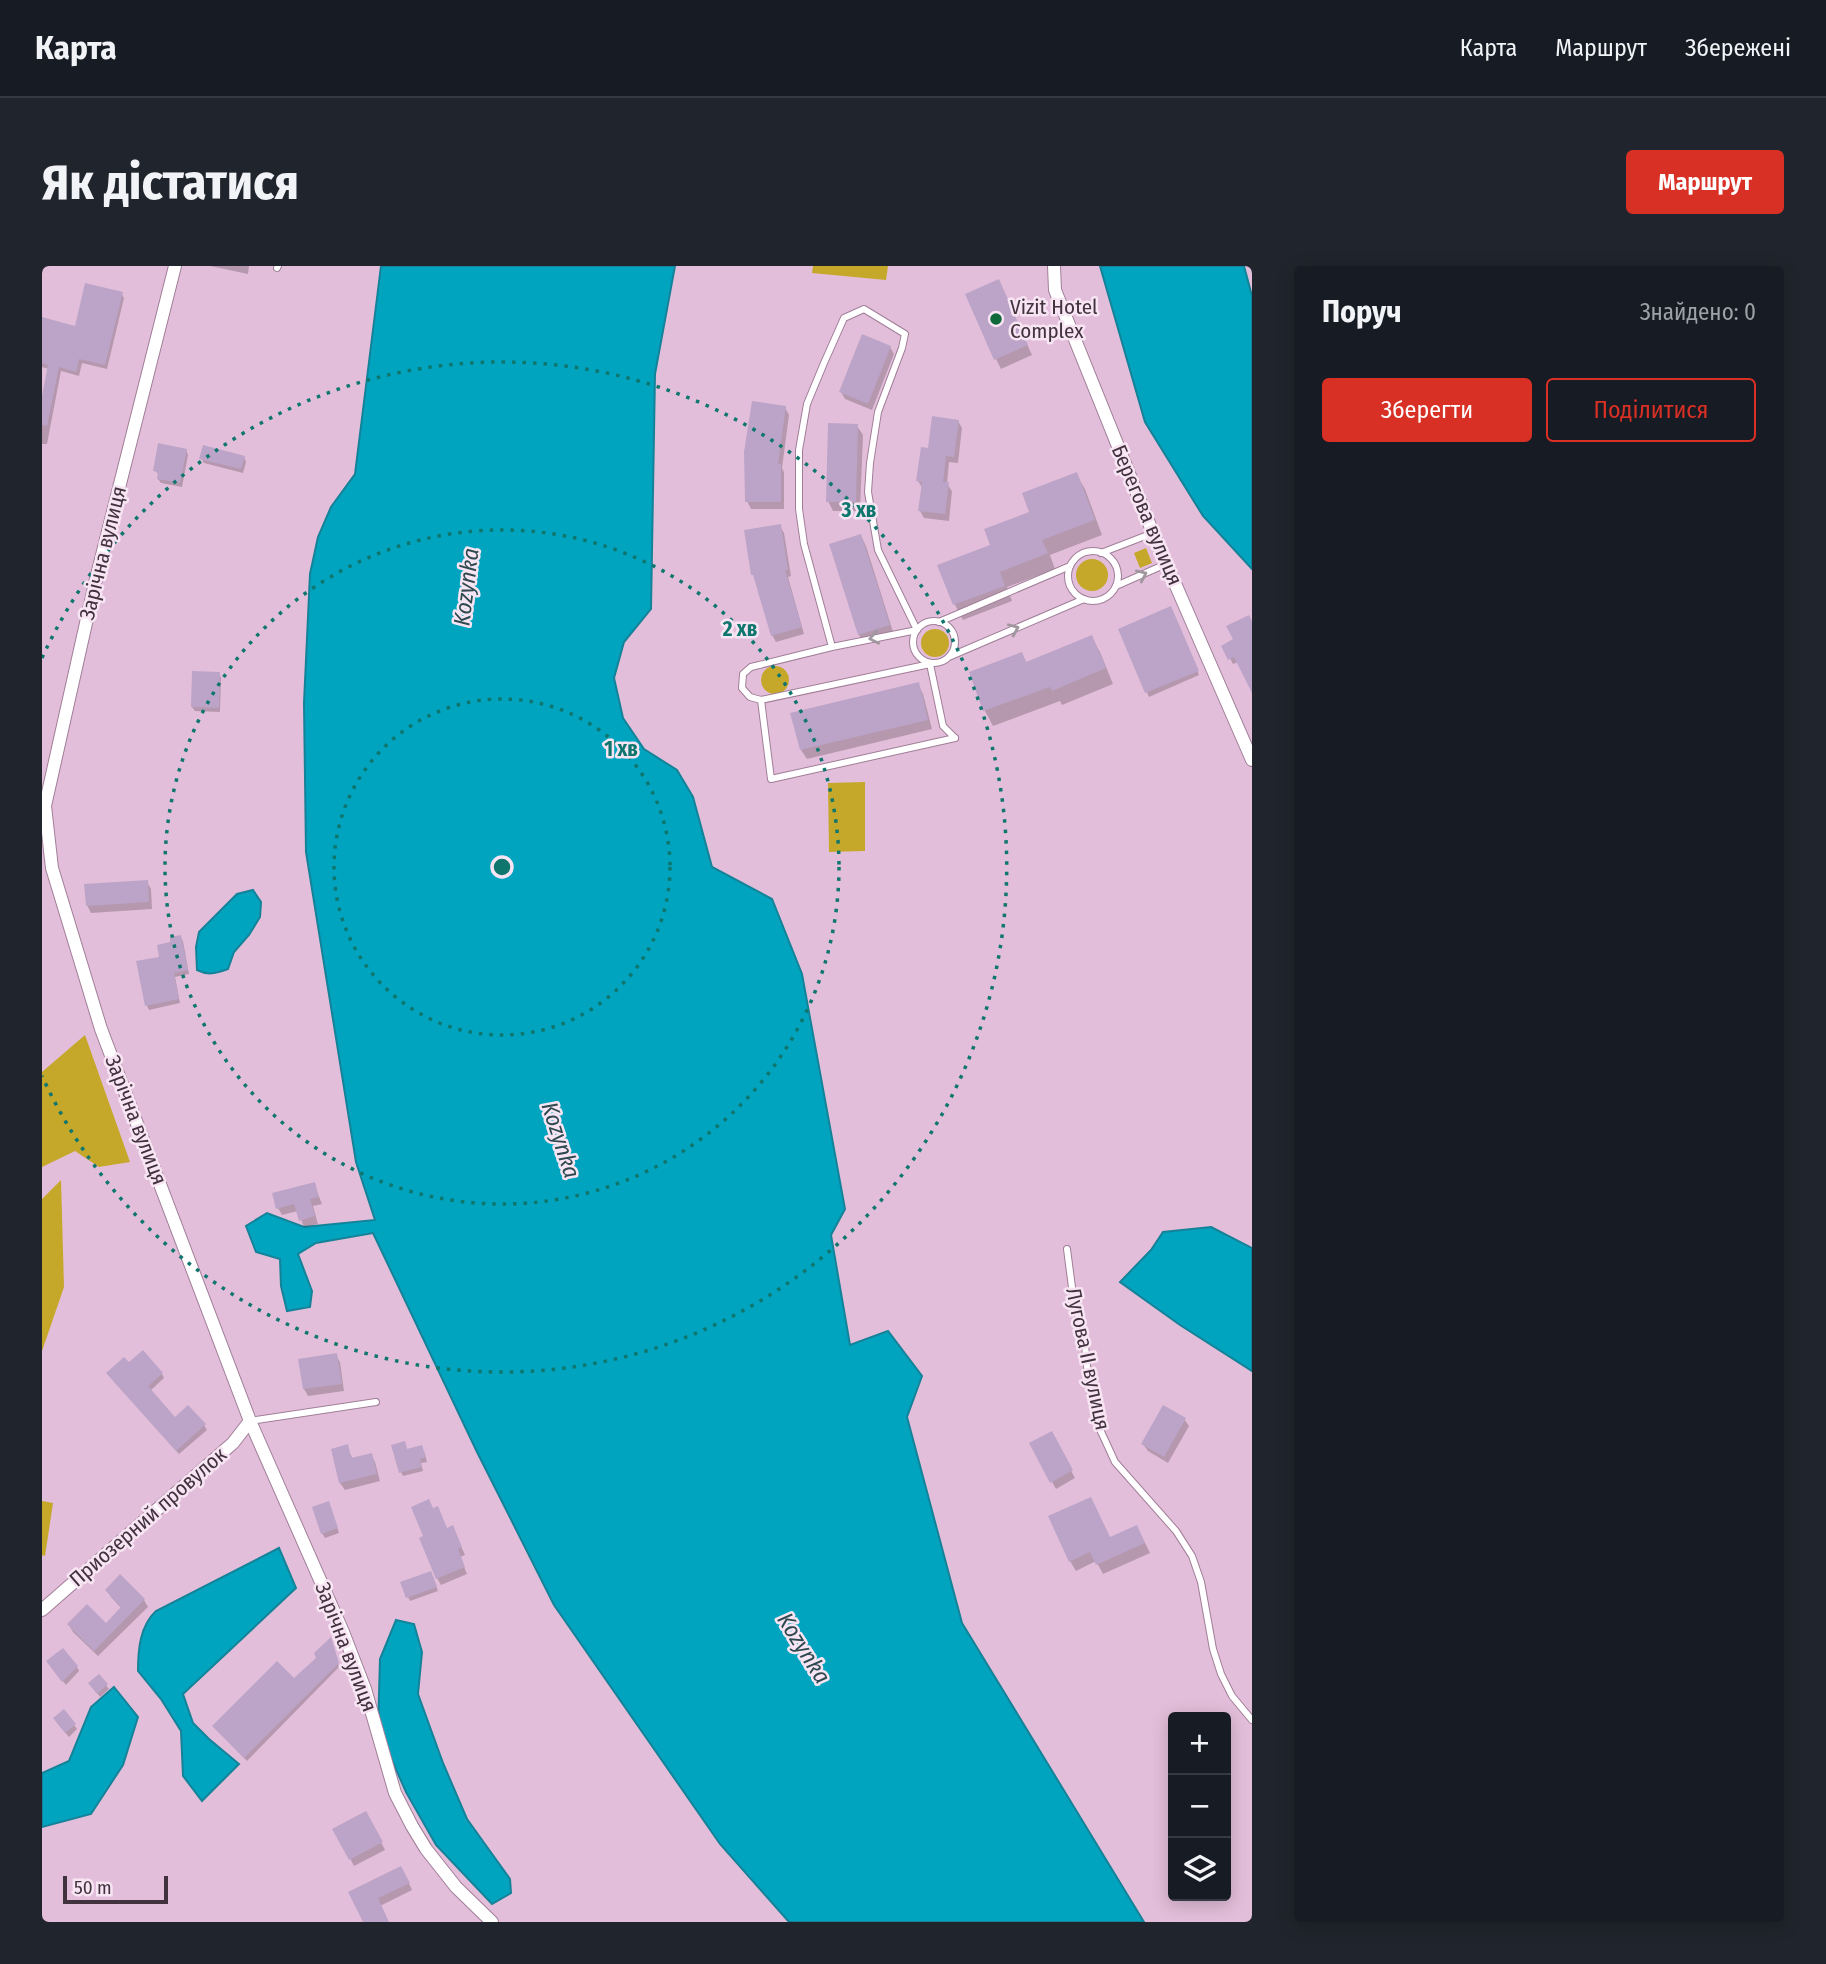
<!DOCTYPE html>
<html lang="uk">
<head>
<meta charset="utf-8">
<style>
	:root { --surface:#171b24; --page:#20242c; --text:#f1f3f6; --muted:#9ea1a6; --line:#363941; --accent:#d93025 }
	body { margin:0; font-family:"Fira Sans Condensed",sans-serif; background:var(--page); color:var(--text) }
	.controls { position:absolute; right:21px; bottom:21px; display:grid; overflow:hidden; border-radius:7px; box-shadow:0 4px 18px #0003 }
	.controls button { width:63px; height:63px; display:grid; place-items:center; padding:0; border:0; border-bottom:2px solid var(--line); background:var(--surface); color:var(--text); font:35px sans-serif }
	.scale { position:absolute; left:21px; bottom:18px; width:105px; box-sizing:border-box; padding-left:7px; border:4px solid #41323e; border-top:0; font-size:19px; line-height:24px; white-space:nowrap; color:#41323e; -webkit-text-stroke:5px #f8e5f3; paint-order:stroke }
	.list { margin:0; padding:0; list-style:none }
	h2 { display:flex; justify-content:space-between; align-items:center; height:91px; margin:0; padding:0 28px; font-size:30px }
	h2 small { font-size:23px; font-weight:400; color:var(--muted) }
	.actions { display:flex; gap:14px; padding:21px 28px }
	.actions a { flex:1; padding:16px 0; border:2px solid var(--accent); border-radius:7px; text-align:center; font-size:24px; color:var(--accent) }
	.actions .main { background:var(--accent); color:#fff }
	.icon { flex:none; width:38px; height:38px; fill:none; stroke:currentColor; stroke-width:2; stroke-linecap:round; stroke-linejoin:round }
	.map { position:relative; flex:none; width:1210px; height:1656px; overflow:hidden; border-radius:7px }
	header { display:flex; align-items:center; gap:42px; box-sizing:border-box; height:98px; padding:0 35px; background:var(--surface); border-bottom:2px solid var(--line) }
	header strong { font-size:33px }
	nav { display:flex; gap:38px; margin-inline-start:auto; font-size:24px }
	.intro { display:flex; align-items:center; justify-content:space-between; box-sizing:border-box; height:168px; padding:0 42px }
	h1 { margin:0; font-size:49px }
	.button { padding:18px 32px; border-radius:7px; background:var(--accent); color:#fff; font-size:24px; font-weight:700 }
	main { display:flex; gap:42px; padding:0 42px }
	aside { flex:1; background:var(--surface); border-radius:7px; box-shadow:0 4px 18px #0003 }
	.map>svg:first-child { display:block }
	.green { fill:#c5a72a }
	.water { fill:#00a4bf; stroke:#148298; stroke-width:2 }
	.shadow { fill:#0003 }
	.building { fill:#bba4c7 }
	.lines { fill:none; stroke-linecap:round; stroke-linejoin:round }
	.lane-casing { stroke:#a07e98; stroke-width:8 }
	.street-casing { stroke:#a07e98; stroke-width:14 }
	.lane { stroke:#fff; stroke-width:6 }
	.street { stroke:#fff; stroke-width:12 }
	.oneway { stroke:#a0989e }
	.ring { fill:none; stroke:#0f766e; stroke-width:3.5; stroke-dasharray:3.5 7 }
	.poi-dot { fill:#10693b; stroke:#f8e5f3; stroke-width:2.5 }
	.labels { text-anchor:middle; stroke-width:5; stroke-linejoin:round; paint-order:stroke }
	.poi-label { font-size:21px; fill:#41323e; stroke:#f8e5f3; text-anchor:start }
	.street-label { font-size:21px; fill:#41323e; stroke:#f8e5f3 }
	.water-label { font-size:23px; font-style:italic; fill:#2d494f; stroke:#f8e5f3 }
	.centre { fill:#0f766e; stroke:#f8e5f3; stroke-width:3.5 }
	.ring-label { font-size:21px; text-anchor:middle; font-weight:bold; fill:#0f766e; stroke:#f8e5f3; stroke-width:5; stroke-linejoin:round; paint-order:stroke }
</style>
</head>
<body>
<header>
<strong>Карта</strong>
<nav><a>Карта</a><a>Маршрут</a><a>Збережені</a></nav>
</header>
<div class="intro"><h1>Як дістатися</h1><a class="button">Маршрут</a></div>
<main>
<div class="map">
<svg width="1210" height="1656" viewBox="0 0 1210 1656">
	<rect width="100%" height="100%" fill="#e3beda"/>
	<g class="green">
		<polygon points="771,0 846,0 844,14 770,7"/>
		<polygon points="1104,282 1110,297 1098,302 1092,287"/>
		<circle cx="1050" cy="309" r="16"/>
		<circle cx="893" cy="377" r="14"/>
		<circle cx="733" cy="414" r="14"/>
		<polygon points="823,516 823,585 787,586 786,517"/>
		<polygon points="43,769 88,896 57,901 33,885 0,901 0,806"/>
		<polygon points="19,914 22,1021 0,1085 0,933"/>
		<polygon points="0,1235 11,1237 3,1290 0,1289"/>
	</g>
	<g class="water">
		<polygon points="339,0 633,0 613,108 609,343 582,376 572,412 581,452 602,483 635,504 651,531 670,601 730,633 760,708 803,943 789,969 808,1079 846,1065 880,1110 865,1151 920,1357 1102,1656 747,1656 678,1578 512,1339 435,1186 331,967 274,977 256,988 270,1025 268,1041 245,1045 239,1020 238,993 214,986 204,960 225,947 262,961 333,954 314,896 264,586 262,437 268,308 276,271 289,241 313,208"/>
		<polygon points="1058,0 1202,0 1210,30 1210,303 1161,250 1103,156"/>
		<path d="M211,624l8,12 -1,15 -11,18 -15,17 -6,17c-12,4 -19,7 -31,1l-1,-23 3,-15 38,-38z"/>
		<polygon points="1169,961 1210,982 1210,1105 1138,1059 1078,1016 1109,984 1121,966"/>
		<path d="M237,1282l17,40 -113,106 10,29 16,16 30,25 -37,37 -19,-25 -2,-45 -20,-32 -23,-28c0,-22 2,-45 18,-60z"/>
		<polygon points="354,1354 372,1358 380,1386 376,1428 401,1497 425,1553 468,1613 469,1627 450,1638 394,1579 364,1526 336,1463 338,1393"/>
		<polygon points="72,1421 96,1451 81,1499 49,1548 0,1561 0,1507 27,1495 49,1441"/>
	</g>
	<g class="shadow">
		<polygon points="168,0 207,0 206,8"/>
		<polygon points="961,25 990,89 959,103 954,93"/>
		<polygon points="79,27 82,32 65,103 40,97 37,110 19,105 5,178 0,178 0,139 7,103 0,101 0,53 34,62"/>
		<polygon points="848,81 852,88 830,144 803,133 799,126"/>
		<polygon points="743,142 747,149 740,202 742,206 742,243 709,243 705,235"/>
		<polygon points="916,155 920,162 916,197 907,196 905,218 910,225 907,255 882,252 878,245 881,223 876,215 887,184"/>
		<polygon points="815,160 821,169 818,245 791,245 786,235"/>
		<polygon points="144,184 146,189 140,221 119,217 116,213 117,209 113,204"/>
		<polygon points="202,191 204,196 201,207 162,197 159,192"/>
		<polygon points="1034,208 1043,223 1060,269 1008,289 1013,303 965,321 970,335 921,354 913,339 898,300 951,280"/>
		<polygon points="738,260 742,267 749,310 746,311 762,368 734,376 730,369"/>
		<polygon points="819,270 824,280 852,369 823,378 817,369 789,279"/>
		<polygon points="1131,347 1157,409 1107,431 1078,364"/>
		<polygon points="1049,371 1058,386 1071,418 1020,439 1018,435 951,460 943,445 929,407 980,388 985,398"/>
		<polygon points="1193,374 1196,396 1191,398 1181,380"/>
		<polygon points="177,407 179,412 178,446 153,445 150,441"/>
		<polygon points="876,418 881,428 890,463 765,493 759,484"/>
		<polygon points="105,616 109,623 110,643 49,647 45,639"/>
		<polygon points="138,671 141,675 147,708 133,711 138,737 107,744 105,740 119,692 130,678"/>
		<polygon points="272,918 280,938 271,940 276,958 262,961 256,945 240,949 236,942"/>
		<polygon points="294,1089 298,1096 302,1125 266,1130 262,1123"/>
		<polygon points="86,1099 120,1108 122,1112 108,1125 133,1153 162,1159 165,1164 137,1188 69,1112"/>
		<polygon points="1142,1153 1147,1160 1126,1197 1106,1185 1101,1178"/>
		<polygon points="1009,1167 1033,1212 1014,1223 989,1178"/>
		<polygon points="362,1177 366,1185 382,1185 385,1196 379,1197 381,1205 361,1210 359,1206"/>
		<polygon points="305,1180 311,1194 329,1189 333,1196 338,1215 303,1224 298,1217"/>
		<polygon points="289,1242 297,1267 283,1272 280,1267"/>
		<polygon points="405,1264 414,1269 423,1289 418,1291 425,1308 399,1319 395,1312 383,1271"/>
		<polygon points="1100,1271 1108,1287 1061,1308 1054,1295 1034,1305 1028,1295 1068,1273"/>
		<polygon points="78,1311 102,1334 106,1341 56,1390 31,1366 27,1359 64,1359 80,1343 69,1331 65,1324"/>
		<polygon points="391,1311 396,1325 368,1335 366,1331"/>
		<polygon points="290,1377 297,1401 205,1495 172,1461 252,1414"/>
		<polygon points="9,1400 35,1401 37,1405 24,1419"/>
		<polygon points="57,1410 67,1423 58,1431 53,1424"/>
		<polygon points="22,1445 35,1463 27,1471 15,1457"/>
		<polygon points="324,1547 343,1584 312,1600 293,1563"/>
		<polygon points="363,1609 370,1624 338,1640 308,1627"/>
	</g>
	<g class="building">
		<polygon points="957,13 986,79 952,94 923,28"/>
		<polygon points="43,17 81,26 63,99 37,93 34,106 17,101 5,160 0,159 0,130 6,99 0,97 0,51 33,60"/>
		<polygon points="820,68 849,80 826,138 797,126"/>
		<polygon points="710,135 744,140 736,198 739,198 739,236 703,236 702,186"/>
		<polygon points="890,150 917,154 912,191 904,190 901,216 907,216 903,248 876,245 880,216 874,215 879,181 886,182"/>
		<polygon points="786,157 816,158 814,236 784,236"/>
		<polygon points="116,177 145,183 138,217 115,213 116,206 111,205"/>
		<polygon points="161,179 203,190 199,203 157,193"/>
		<polygon points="1035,206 1053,254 1000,274 1006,287 958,306 963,320 911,339 895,299 948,279 942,263 987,246 980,227"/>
		<polygon points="739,258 746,304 743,304 760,361 729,370 711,309 709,309 702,264"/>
		<polygon points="819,268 848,359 816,369 787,278"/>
		<polygon points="1129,340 1157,405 1103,427 1076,363"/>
		<polygon points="1207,349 1210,355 1210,427 1192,391 1186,394 1179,380 1191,373 1184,360"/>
		<polygon points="1050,369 1064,402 1010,425 1008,421 941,445 927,406 980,386 984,396"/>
		<polygon points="150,405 178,406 177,442 149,441"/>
		<polygon points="877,416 886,454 758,484 748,447"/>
		<polygon points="106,614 107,636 44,640 42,618"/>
		<polygon points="139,669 146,704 132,707 137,733 103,740 94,695 117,691 115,679 128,676 128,671"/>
		<polygon points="273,916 277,931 268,933 273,950 257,955 252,938 234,943 230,927"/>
		<polygon points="101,1084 121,1107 106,1120 133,1151 146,1139 164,1158 134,1185 64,1107 82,1091 87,1096"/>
		<polygon points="295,1087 300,1118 261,1123 256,1093"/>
		<polygon points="1121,1139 1144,1152 1122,1191 1099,1178"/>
		<polygon points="1010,1165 1031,1204 1008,1217 987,1177"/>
		<polygon points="363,1175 365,1183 380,1179 384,1191 378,1193 380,1201 357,1207 349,1179"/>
		<polygon points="306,1178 309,1192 330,1187 335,1208 297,1217 289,1183"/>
		<polygon points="1049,1231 1068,1271 1095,1259 1103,1277 1054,1299 1048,1286 1027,1296 1006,1250"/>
		<polygon points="387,1233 391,1242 396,1240 405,1262 411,1259 420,1281 416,1283 423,1301 394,1313 377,1272 381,1270 369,1241"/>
		<polygon points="287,1235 296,1262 279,1268 270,1241"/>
		<polygon points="389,1305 395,1321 364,1332 358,1316"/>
		<polygon points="78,1308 103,1333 52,1385 25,1358 45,1338 64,1357 79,1341 63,1324"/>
		<polygon points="289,1371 297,1397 202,1492 170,1460 235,1395 252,1412 274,1392 272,1387"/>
		<polygon points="21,1382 36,1400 20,1416 4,1395"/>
		<polygon points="57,1408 66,1418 55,1428 46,1417"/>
		<polygon points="22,1443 34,1458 23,1467 11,1452"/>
		<polygon points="324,1545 341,1576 307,1594 290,1563"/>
		<polygon points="359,1600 368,1617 336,1632 347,1656 321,1656 306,1626"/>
	</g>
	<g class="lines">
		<defs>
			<g id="lane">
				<polyline points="235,2 236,0"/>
				<circle cx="1051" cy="310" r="25"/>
				<polyline points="1059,287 1111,267"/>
				<polyline points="1074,320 1124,298"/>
				<circle cx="892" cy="376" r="21"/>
				<polyline points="897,356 1028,300"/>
				<polyline points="790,381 875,364 836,284 826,226 828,197 836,146 860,82 863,68 822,43 802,52 782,97 765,138 757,184 757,243 762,278 790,381 709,401 701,408 700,422 708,431 719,434 888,398 901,460 913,472"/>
				<polyline points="909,390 1042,333"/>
				<polyline points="719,434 729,513 913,472"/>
				<polyline points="1025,983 1031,1029 1043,1079 1047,1120 1056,1159 1073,1196 1134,1265 1150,1290 1159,1316 1171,1383 1179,1408 1190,1430 1210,1454"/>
				<polyline points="208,1155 334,1136"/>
			</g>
			<g id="street">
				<polyline points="133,0 53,317 3,540 10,602 59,763 208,1155 301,1366 323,1423 353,1527 370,1560 384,1583 414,1621 450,1656"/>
				<polyline points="1012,0 1013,24 1111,267 1210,494"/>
				<polyline points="0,1344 191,1177 208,1155"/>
			</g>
		</defs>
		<use href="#lane" class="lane-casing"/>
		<use href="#street" class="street-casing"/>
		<use href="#lane" class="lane"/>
		<use href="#street" class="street"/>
	</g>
	<defs><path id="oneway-chevron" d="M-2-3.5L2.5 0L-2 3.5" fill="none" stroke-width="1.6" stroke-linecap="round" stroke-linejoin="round" transform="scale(1.75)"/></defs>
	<g class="oneway">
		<use href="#oneway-chevron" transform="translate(1100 309) rotate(-24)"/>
		<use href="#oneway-chevron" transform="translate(972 363) rotate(-23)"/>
		<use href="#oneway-chevron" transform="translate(832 372) rotate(169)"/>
	</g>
	<g class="ring">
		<circle cx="460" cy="601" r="168"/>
		<circle cx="460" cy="601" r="337"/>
		<path d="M0 392A505 505 0 1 1 0 810"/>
	</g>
	<circle class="poi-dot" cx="954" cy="53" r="7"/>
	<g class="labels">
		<g class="poi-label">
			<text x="968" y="48">Vizit Hotel<tspan x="968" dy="24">Complex</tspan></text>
		</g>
		<g class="street-label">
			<text transform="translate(1105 249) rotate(67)" y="7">Берегова вулиця</text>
			<text transform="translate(61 287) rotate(-76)" y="7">Зарічна вулиця</text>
			<text transform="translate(94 854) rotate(69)" y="7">Зарічна вулиця</text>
			<text transform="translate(1046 1093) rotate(78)" y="7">Лугова II вулиця</text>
			<text transform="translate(106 1251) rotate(-41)" y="7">Приозерний провулок</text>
			<text transform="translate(304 1381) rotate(69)" y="7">Зарічна вулиця</text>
		</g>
		<g class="water-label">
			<text transform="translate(424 321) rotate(-83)" y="8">Kozynka</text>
			<text transform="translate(519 874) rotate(72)" y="8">Kozynka</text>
			<text transform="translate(762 1382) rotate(58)" y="8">Kozynka</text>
		</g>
	</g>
	<circle cx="460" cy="601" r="10" class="centre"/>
	<g class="ring-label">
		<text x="817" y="251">3 хв</text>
		<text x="698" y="370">2 хв</text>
		<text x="579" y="490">1 хв</text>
	</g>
</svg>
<div class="controls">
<button>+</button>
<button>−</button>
<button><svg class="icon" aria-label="layers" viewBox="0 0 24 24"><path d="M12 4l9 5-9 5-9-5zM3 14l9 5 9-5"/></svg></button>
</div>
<div class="scale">50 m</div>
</div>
<aside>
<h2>Поруч<small>Знайдено: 0</small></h2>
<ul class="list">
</ul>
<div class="actions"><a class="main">Зберегти</a><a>Поділитися</a></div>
</aside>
</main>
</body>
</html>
